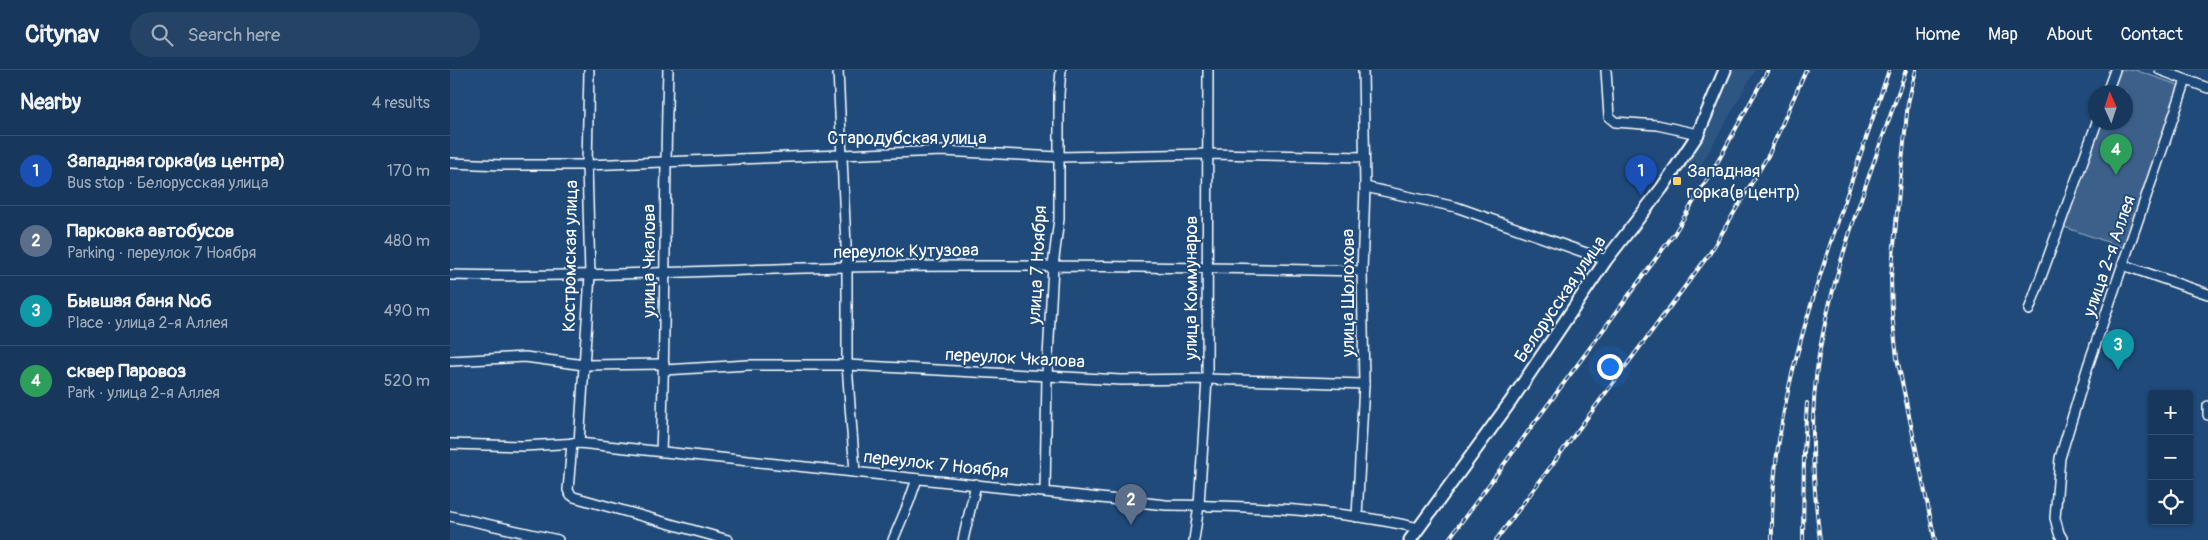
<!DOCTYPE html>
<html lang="en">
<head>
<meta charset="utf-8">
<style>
	:root { --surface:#17385c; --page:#244365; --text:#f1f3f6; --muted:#9eacbb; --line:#365272; --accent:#ea580c }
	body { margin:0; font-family:Pangolin,sans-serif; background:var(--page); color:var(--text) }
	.controls { position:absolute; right:15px; bottom:15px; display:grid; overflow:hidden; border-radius:5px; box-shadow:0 1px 4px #0004 }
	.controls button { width:45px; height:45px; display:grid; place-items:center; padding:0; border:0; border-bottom:1px solid var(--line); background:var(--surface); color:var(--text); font:25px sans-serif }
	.compass { position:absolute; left:1638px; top:15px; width:45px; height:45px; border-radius:50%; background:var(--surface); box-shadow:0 1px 4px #0004; rotate:357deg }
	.you { position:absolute; left:1159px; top:296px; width:18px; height:18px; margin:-12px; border:4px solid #fff; border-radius:50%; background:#1a73e8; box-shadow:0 0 0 8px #1a73e833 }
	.badge { display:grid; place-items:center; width:32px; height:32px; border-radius:50%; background:var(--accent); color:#fff; font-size:16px; font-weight:700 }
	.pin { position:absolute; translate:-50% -41px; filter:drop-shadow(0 1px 2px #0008) }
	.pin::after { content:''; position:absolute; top:26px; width:18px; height:15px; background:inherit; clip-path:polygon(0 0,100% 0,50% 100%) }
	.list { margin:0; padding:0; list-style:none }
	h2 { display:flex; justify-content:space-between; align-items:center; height:65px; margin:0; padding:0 20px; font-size:21px }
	h2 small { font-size:16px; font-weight:400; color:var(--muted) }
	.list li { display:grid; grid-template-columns:32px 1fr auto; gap:15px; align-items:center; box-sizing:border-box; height:70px; padding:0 20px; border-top:1px solid var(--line) }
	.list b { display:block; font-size:19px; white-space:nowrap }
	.list p { margin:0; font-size:16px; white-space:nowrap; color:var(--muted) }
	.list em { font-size:16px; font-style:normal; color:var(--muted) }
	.icon { flex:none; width:28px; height:28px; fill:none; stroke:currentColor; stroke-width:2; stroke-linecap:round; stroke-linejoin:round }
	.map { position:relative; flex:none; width:1758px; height:470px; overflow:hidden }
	header { display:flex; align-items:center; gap:30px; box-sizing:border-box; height:70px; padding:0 25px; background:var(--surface); border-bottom:1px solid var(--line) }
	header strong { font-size:24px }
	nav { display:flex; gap:28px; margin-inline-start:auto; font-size:18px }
	.search { width:350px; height:45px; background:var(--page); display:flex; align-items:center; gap:12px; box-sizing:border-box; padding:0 18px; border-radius:28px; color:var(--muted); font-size:19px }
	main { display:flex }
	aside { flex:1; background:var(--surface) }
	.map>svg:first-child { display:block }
	.built { fill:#2e5683 }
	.green { fill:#3c618b; stroke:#9eb0c5 }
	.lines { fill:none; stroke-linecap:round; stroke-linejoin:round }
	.minor-casing { stroke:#fff; stroke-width:12 }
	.major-casing { stroke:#fff; stroke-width:15 }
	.minor { stroke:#1f4a7a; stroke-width:9 }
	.major { stroke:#1f4a7a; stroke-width:11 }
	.rail-casing { stroke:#fff; stroke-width:4 }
	.rail { stroke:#1f4a7a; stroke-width:2; stroke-dasharray:5.5; stroke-linecap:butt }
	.poi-dot { fill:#ffd166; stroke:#1f4a7a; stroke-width:2 }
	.labels { text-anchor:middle; stroke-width:4; stroke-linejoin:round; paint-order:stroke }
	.street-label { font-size:18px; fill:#fff; stroke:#1f4a7a }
	.poi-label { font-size:18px; fill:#fff; stroke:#1f4a7a; text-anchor:start }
</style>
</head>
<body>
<header>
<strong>Citynav</strong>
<div class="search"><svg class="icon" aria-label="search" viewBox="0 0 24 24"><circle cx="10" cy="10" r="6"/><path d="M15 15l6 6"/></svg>Search here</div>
<nav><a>Home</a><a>Map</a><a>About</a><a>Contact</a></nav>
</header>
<main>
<aside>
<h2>Nearby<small>4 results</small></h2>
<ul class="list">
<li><span class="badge" style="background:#1a4fb4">1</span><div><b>Западная горка(из центра)</b><p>Bus stop · Белорусская улица</p></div><em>170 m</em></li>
<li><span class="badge" style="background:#5c6f8a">2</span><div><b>Парковка автобусов</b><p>Parking · переулок 7 Ноября</p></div><em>480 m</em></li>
<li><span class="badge" style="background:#0f9aa8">3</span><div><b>Бывшая баня №6</b><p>Place · улица 2-я Аллея</p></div><em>490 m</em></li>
<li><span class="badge" style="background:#2e9e5b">4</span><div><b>сквер Паровоз</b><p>Park · улица 2-я Аллея</p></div><em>520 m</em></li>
</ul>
</aside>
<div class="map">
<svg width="1758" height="470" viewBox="0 0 1758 470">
	<rect width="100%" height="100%" fill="#1f4a7a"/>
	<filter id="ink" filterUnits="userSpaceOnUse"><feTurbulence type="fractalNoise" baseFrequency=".02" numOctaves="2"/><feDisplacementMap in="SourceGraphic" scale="10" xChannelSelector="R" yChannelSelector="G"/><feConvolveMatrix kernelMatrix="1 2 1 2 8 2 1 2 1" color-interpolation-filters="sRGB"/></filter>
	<g filter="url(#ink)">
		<polygon class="built" points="1283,0 1305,0 1244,108 1233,97"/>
		<polygon class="green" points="1668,0 1685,0 1731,16 1675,178 1614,157 1650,53 1676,52 1676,22 1660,22"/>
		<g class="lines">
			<defs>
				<g id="minor">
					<polyline points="388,0 397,197 397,295 405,402"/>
					<polyline points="1156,0 1159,47 1165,52 1207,55 1248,64"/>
					<polyline points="1710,0 1758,18"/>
					<polyline points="1657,22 1665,0"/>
					<polyline points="0,93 53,95 137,95 493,81 609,87 758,84 914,87"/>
					<polyline points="915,117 1006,137 1156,190"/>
					<polyline points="1673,195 1758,224"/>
					<path d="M0,205c131,3 263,-5 394,-8 173,-3 346,0 518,4"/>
					<polyline points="1579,240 1647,52"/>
					<polyline points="0,291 75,287 134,295 214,294"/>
					<polyline points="214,300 298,295 397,295 671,310 757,309 914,314"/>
					<polyline points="1758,336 1758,345"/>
					<polyline points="122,373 118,420 120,424 124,427 278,470"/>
					<polyline points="129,373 140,205 137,95 139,0"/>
					<path d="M0,374l73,2 56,-3 587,62c84,1 170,4 253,23"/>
					<path d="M211,382c5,-127 3,-255 7,-382"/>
					<polyline points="595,422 597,305 603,196 609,149 609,24 611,0"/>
					<polyline points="0,446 108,470"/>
					<polyline points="907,447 914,314 912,201 915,117 913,0"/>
					<polyline points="443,470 459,432 467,409"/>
					<polyline points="513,470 526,414"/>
					<polyline points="744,470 749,435 757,309 758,0"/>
					<polyline points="1613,470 1609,463 1605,448 1610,388 1638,296 1736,10"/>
				</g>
				<polyline id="major" points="960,470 1061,331 1156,190 1212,118 1248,64 1275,0"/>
			</defs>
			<use href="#minor" class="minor-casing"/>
			<use href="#major" class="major-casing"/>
			<use href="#minor" class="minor"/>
			<use href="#major" class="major"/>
			<defs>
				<g id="rail">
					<polyline points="1466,0 1458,33 1449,121 1441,208 1442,244 1447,288 1485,470"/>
					<polyline points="998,470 1224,164 1267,93 1318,0"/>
					<polyline points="1046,470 1260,183 1319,84 1356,0"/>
					<path d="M1322,470c-2,-106 28,-205 61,-304 19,-55 37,-111 56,-166"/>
					<polyline points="1353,470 1354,382 1357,333"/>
					<path d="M1370,470c-8,-62 -11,-123 -1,-185 16,-97 56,-192 87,-285"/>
				</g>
			</defs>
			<use href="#rail" class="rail-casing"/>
			<use href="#rail" class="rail"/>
		</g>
	</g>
	<rect class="poi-dot" x="1222" y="106" width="10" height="10" rx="2.5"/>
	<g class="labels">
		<g class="street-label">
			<text x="457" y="74">Стародубская улица</text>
			<text transform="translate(456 181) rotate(-1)" y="6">переулок Кутузова</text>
			<text transform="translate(120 186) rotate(-89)" y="6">Костромская улица</text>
			<text transform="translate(1659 186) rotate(-71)" y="6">улица 2-я Аллея</text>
			<text transform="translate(199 191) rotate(-90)" y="6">улица Чкалова</text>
			<text transform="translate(587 195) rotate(-87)" y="6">улица 7 Ноября</text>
			<text transform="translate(741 218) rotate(-90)" y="6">улица Коммунаров</text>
			<text transform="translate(898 223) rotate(-90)" y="6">улица Шолохова</text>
			<text transform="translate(1110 229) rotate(-56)" y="6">Белорусская улица</text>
			<text transform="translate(565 288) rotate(3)" y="6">переулок Чкалова</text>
			<text transform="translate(486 394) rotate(6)" y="6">переулок 7 Ноября</text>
		</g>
		<g class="poi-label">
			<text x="1237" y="107">Западная<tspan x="1237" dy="21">горка(в центр)</tspan></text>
		</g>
	</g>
</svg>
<div class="controls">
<button>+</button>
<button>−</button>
<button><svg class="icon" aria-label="locate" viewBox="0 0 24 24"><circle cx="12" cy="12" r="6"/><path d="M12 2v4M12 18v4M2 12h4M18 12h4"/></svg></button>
</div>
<svg class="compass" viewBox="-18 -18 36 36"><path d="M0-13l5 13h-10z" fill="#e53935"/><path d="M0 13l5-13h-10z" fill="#9eacbb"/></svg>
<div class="you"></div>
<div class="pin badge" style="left:1191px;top:126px;background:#1a4fb4">1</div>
<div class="pin badge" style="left:681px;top:455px;background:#5c6f8a">2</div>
<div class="pin badge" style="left:1668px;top:300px;background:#0f9aa8">3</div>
<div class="pin badge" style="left:1666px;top:105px;background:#2e9e5b">4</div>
</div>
</main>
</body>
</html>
